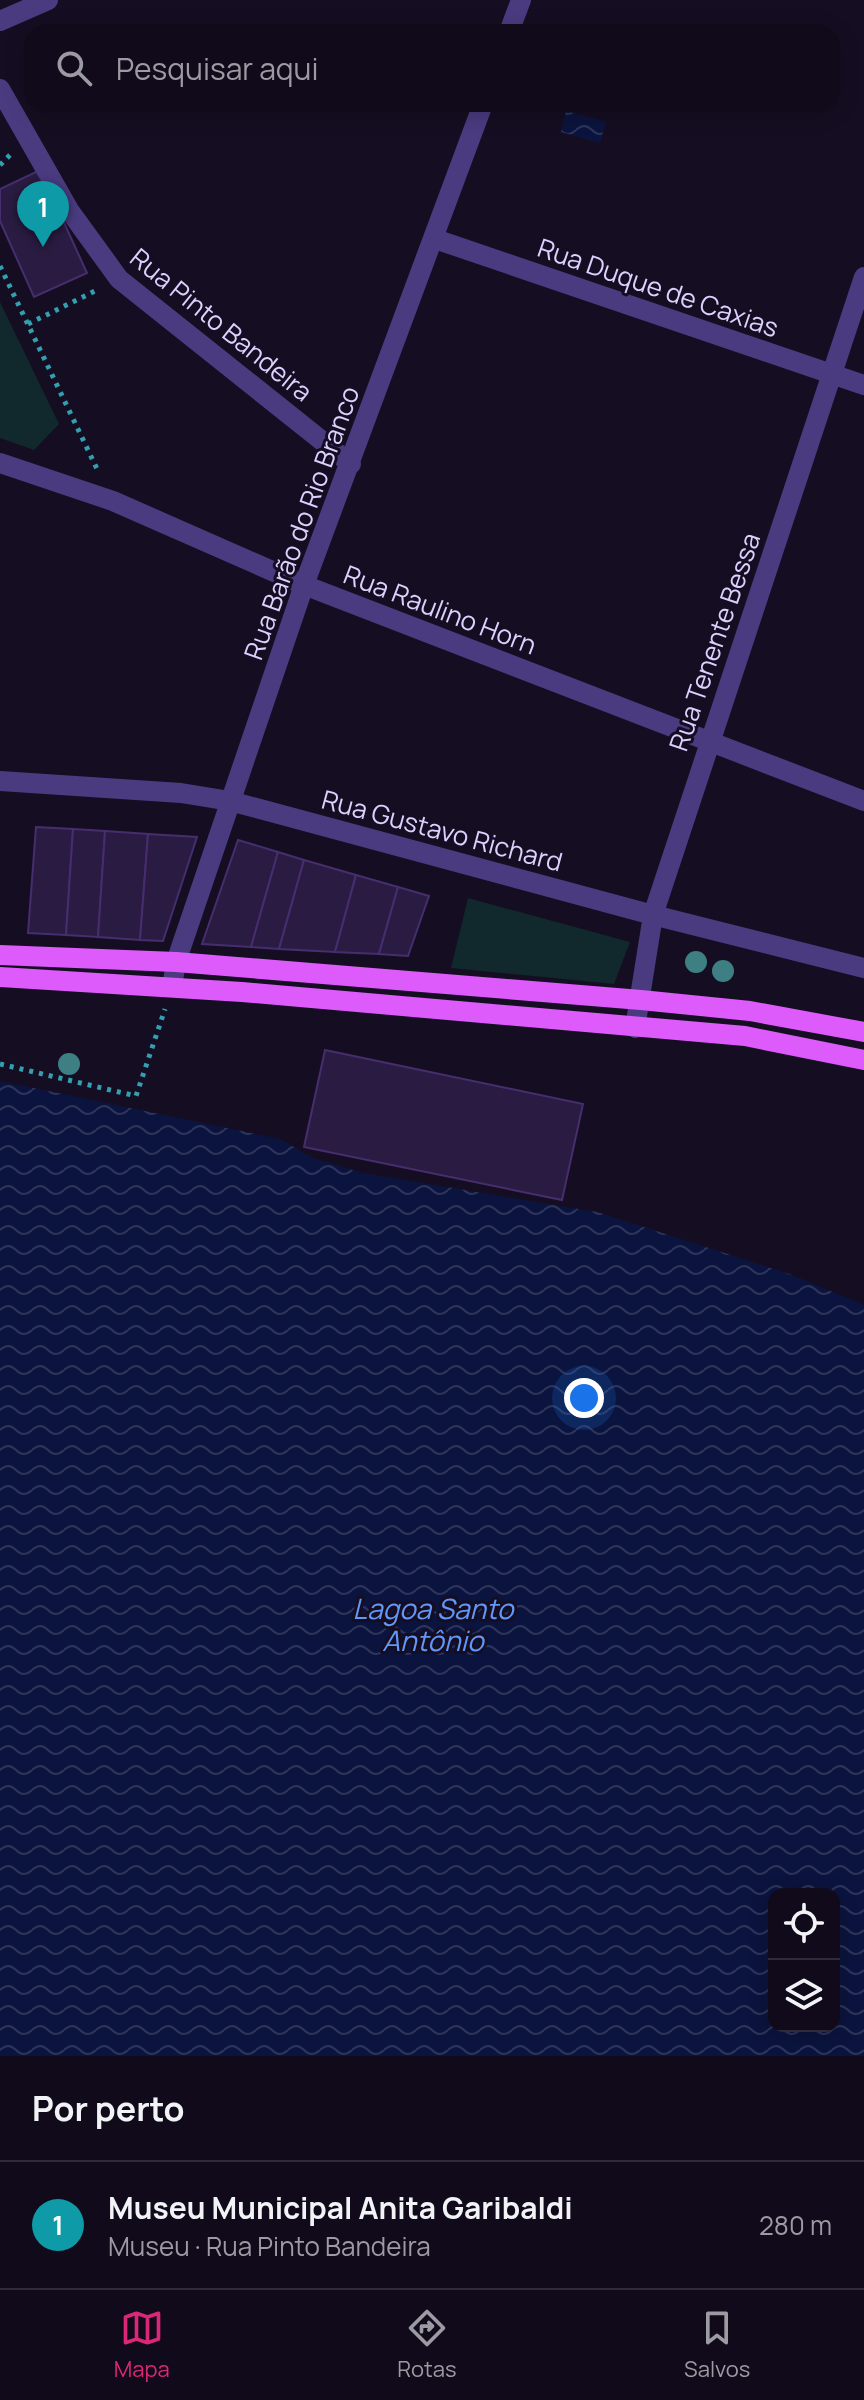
<!DOCTYPE html>
<html lang="pt">
<head>
<meta charset="utf-8">
<style>
	:root { --surface:#100a1a; --page:#191323; --text:#f1f3f6; --muted:#9c9aa2; --line:#302b39; --accent:#db2777 }
	body { margin:0; font-family:Manrope,sans-serif; background:var(--page); color:var(--text) }
	.controls { position:absolute; right:24px; bottom:24px; display:grid; overflow:hidden; border-radius:16px; box-shadow:0 4px 20px #0003 }
	.controls button { width:72px; height:72px; display:grid; place-items:center; padding:0; border:0; border-bottom:2px solid var(--line); background:var(--surface); color:var(--text); font:40px sans-serif }
	.you { position:absolute; left:584px; top:1398px; width:28px; height:28px; margin:-20px; border:6px solid #fff; border-radius:50%; background:#1a73e8; box-shadow:0 0 0 12px #1a73e833 }
	.badge { display:grid; place-items:center; width:52px; height:52px; border-radius:50%; background:var(--accent); color:#fff; font-size:26px; font-weight:700 }
	.pin { position:absolute; translate:-50% -66px; filter:drop-shadow(0 2px 4px #0008) }
	.pin::after { content:''; position:absolute; top:42px; width:28px; height:24px; background:inherit; clip-path:polygon(0 0,100% 0,50% 100%) }
	.list { margin:0; padding:0; list-style:none }
	h2 { display:flex; justify-content:space-between; align-items:center; height:104px; margin:0; padding:0 32px; font-size:34px }
	h2 small { font-size:26px; font-weight:400; color:var(--muted) }
	.list li { display:grid; grid-template-columns:52px 1fr auto; gap:24px; align-items:center; box-sizing:border-box; height:128px; padding:0 32px; border-top:2px solid var(--line) }
	.list b { display:block; font-size:30px; white-space:nowrap }
	.list p { margin:0; font-size:26px; white-space:nowrap; color:var(--muted) }
	.list em { font-size:26px; font-style:normal; color:var(--muted) }
	.icon { flex:none; width:44px; height:44px; fill:none; stroke:currentColor; stroke-width:2; stroke-linecap:round; stroke-linejoin:round }
	.map { position:relative; flex:none; width:864px; height:2056px; overflow:hidden }
	.search { position:absolute; background:var(--surface); box-shadow:0 4px 20px #0003; left:24px; right:24px; top:24px; height:88px; display:flex; align-items:center; gap:20px; box-sizing:border-box; padding:0 28px; border-radius:24px; color:var(--muted); font-size:30px }
	.sheet { height:232px; background:var(--surface) }
	nav { display:flex; justify-content:space-around; align-items:center; box-sizing:border-box; height:112px; border-top:2px solid var(--line); background:var(--surface); font-size:22px; color:var(--muted) }
	nav a { display:grid; justify-items:center; gap:4px }
	nav .on { color:var(--accent) }
	.map>svg:first-child { display:block }
	.green { fill:#11282c }
	.water { fill:url(#water-waves); fill-rule:evenodd }
	.pier { fill:#150e22 }
	.building { fill:#2a1b42; stroke:#462e6e; stroke-width:2 }
	.lines { fill:none; stroke-linecap:round; stroke-linejoin:round }
	.path { stroke:#32a0b0; stroke-width:5; stroke-dasharray:4 6; stroke-linecap:butt }
	.minor { stroke:#4a3b80; stroke-width:20 }
	.major { stroke:#dc5bfa; stroke-width:20 }
	.tree { fill:#3e7f84 }
	.labels { text-anchor:middle; stroke-width:6; stroke-linejoin:round; paint-order:stroke }
	.street-label { font-size:26px; fill:#ded0fe; stroke:#150e22 }
	.water-label { font-size:28px; font-style:italic; fill:#6297fa; stroke:#150e22 }
</style>
</head>
<body>
<div class="map">
<svg width="864" height="2056" viewBox="0 0 864 2056">
	<defs>
		<pattern id="water-waves" width="16" height="10" patternUnits="userSpaceOnUse" patternTransform="scale(2)"><rect width="16" height="10" fill="#0b143e"/><path d="M0 5q4-4 8 0t8 0" fill="none" stroke="#2e355b"/></pattern>
	</defs>
	<rect width="100%" height="100%" fill="#150e22"/>
	<g class="green">
		<polygon points="0,302 59,424 34,450 0,438"/>
		<polygon points="468,898 630,942 614,984 451,968"/>
	</g>
	<g class="water">
		<polygon points="566,111 606,122 600,143 561,132"/>
		<path d="M0,1081l280,58 33,19 50,15 234,39 236,76 31,17v751h-864zM774,1894h60v132h-60z"/>
	</g>
	<polygon class="pier" points="752,1258 834,1284 864,1300 864,1305"/>
	<g class="building">
		<polygon points="40,170 87,273 34,297 0,221 0,189"/>
		<polygon points="36,827 73,829 66,935 28,933"/>
		<polygon points="73,829 105,831 98,937 66,935"/>
		<polygon points="105,831 148,834 140,940 98,937"/>
		<polygon points="148,834 197,837 163,941 140,940"/>
		<polygon points="238,840 278,852 251,947 202,944"/>
		<polygon points="278,852 304,860 279,949 251,947"/>
		<polygon points="304,860 356,875 335,952 279,949"/>
		<polygon points="356,875 398,887 379,954 335,952"/>
		<polygon points="398,887 429,896 408,956 379,954"/>
		<polygon points="325,1050 583,1104 562,1200 304,1147"/>
	</g>
	<g class="lines">
		<g class="path">
			<polyline points="0,165 10,155"/>
			<polyline points="0,266 98,471"/>
			<polyline points="28,324 99,289"/>
			<polyline points="0,1064 136,1096 165,1009"/>
		</g>
		<g class="minor">
			<polyline points="0,21 48,0"/>
			<polyline points="509,32 521,0"/>
			<polyline points="0,89 69,210 119,279 351,464"/>
			<polyline points="435,239 864,385"/>
			<polyline points="0,463 113,501 304,585 864,801"/>
			<polyline points="0,781 181,793 230,801 653,915 864,968"/>
			<polyline points="172,987 176,962 304,585 483,104"/>
			<polyline points="635,1028 653,915 864,277"/>
		</g>
		<g class="major">
			<polyline points="0,955 176,962 641,1000 750,1011 864,1032"/>
			<polyline points="0,977 242,992 745,1036 864,1060"/>
		</g>
	</g>
	<g class="tree">
		<circle cx="696" cy="962" r="11"/>
		<circle cx="723" cy="971" r="11"/>
		<circle cx="69" cy="1064" r="11"/>
	</g>
	<g class="labels">
		<g class="street-label">
			<text transform="translate(658 288) rotate(19)" y="9">Rua Duque de Caxias</text>
			<text transform="translate(221 325) rotate(39)" y="9">Rua Pinto Bandeira</text>
			<text transform="translate(302 523) rotate(-70)" y="9">Rua Barão do Rio Branco</text>
			<text transform="translate(440 610) rotate(21)" y="9">Rua Raulino Horn</text>
			<text transform="translate(715 642) rotate(-71)" y="9">Rua Tenente Bessa</text>
			<text transform="translate(442 831) rotate(15)" y="9">Rua Gustavo Richard</text>
		</g>
		<g class="water-label">
			<text x="433" y="1619">Lagoa Santo<tspan x="433" dy="32">Antônio</tspan></text>
		</g>
	</g>
</svg>
<div class="controls">
<button><svg class="icon" aria-label="locate" viewBox="0 0 24 24"><circle cx="12" cy="12" r="6"/><path d="M12 2v4M12 18v4M2 12h4M18 12h4"/></svg></button>
<button><svg class="icon" aria-label="layers" viewBox="0 0 24 24"><path d="M12 4l9 5-9 5-9-5zM3 14l9 5 9-5"/></svg></button>
</div>
<div class="you"></div>
<div class="pin badge" style="left:43px;top:247px;background:#0f9aa8">1</div>
<div class="search"><svg class="icon" aria-label="search" viewBox="0 0 24 24"><circle cx="10" cy="10" r="6"/><path d="M15 15l6 6"/></svg>Pesquisar aqui</div>
</div>
<section class="sheet">
<h2>Por perto<small></small></h2>
<ul class="list">
<li><span class="badge" style="background:#0f9aa8">1</span><div><b>Museu Municipal Anita Garibaldi</b><p>Museu · Rua Pinto Bandeira</p></div><em>280 m</em></li>
</ul>
</section>
<nav>
<a class="on"><svg class="icon" aria-label="map" viewBox="0 0 24 24"><path d="M3 6l6-2 6 2 6-2v14l-6 2-6-2-6 2zM9 4v14M15 6v14"/></svg>Mapa</a>
<a><svg class="icon" aria-label="directions" viewBox="0 0 24 24"><path d="M12 3l9 9-9 9-9-9zM9 14v-3h6M13 9l2 2-2 2"/></svg>Rotas</a>
<a><svg class="icon" aria-label="saved" viewBox="0 0 24 24"><path d="M7 4h10v16l-5-4-5 4z"/></svg>Salvos</a>
</nav>
</body>
</html>
